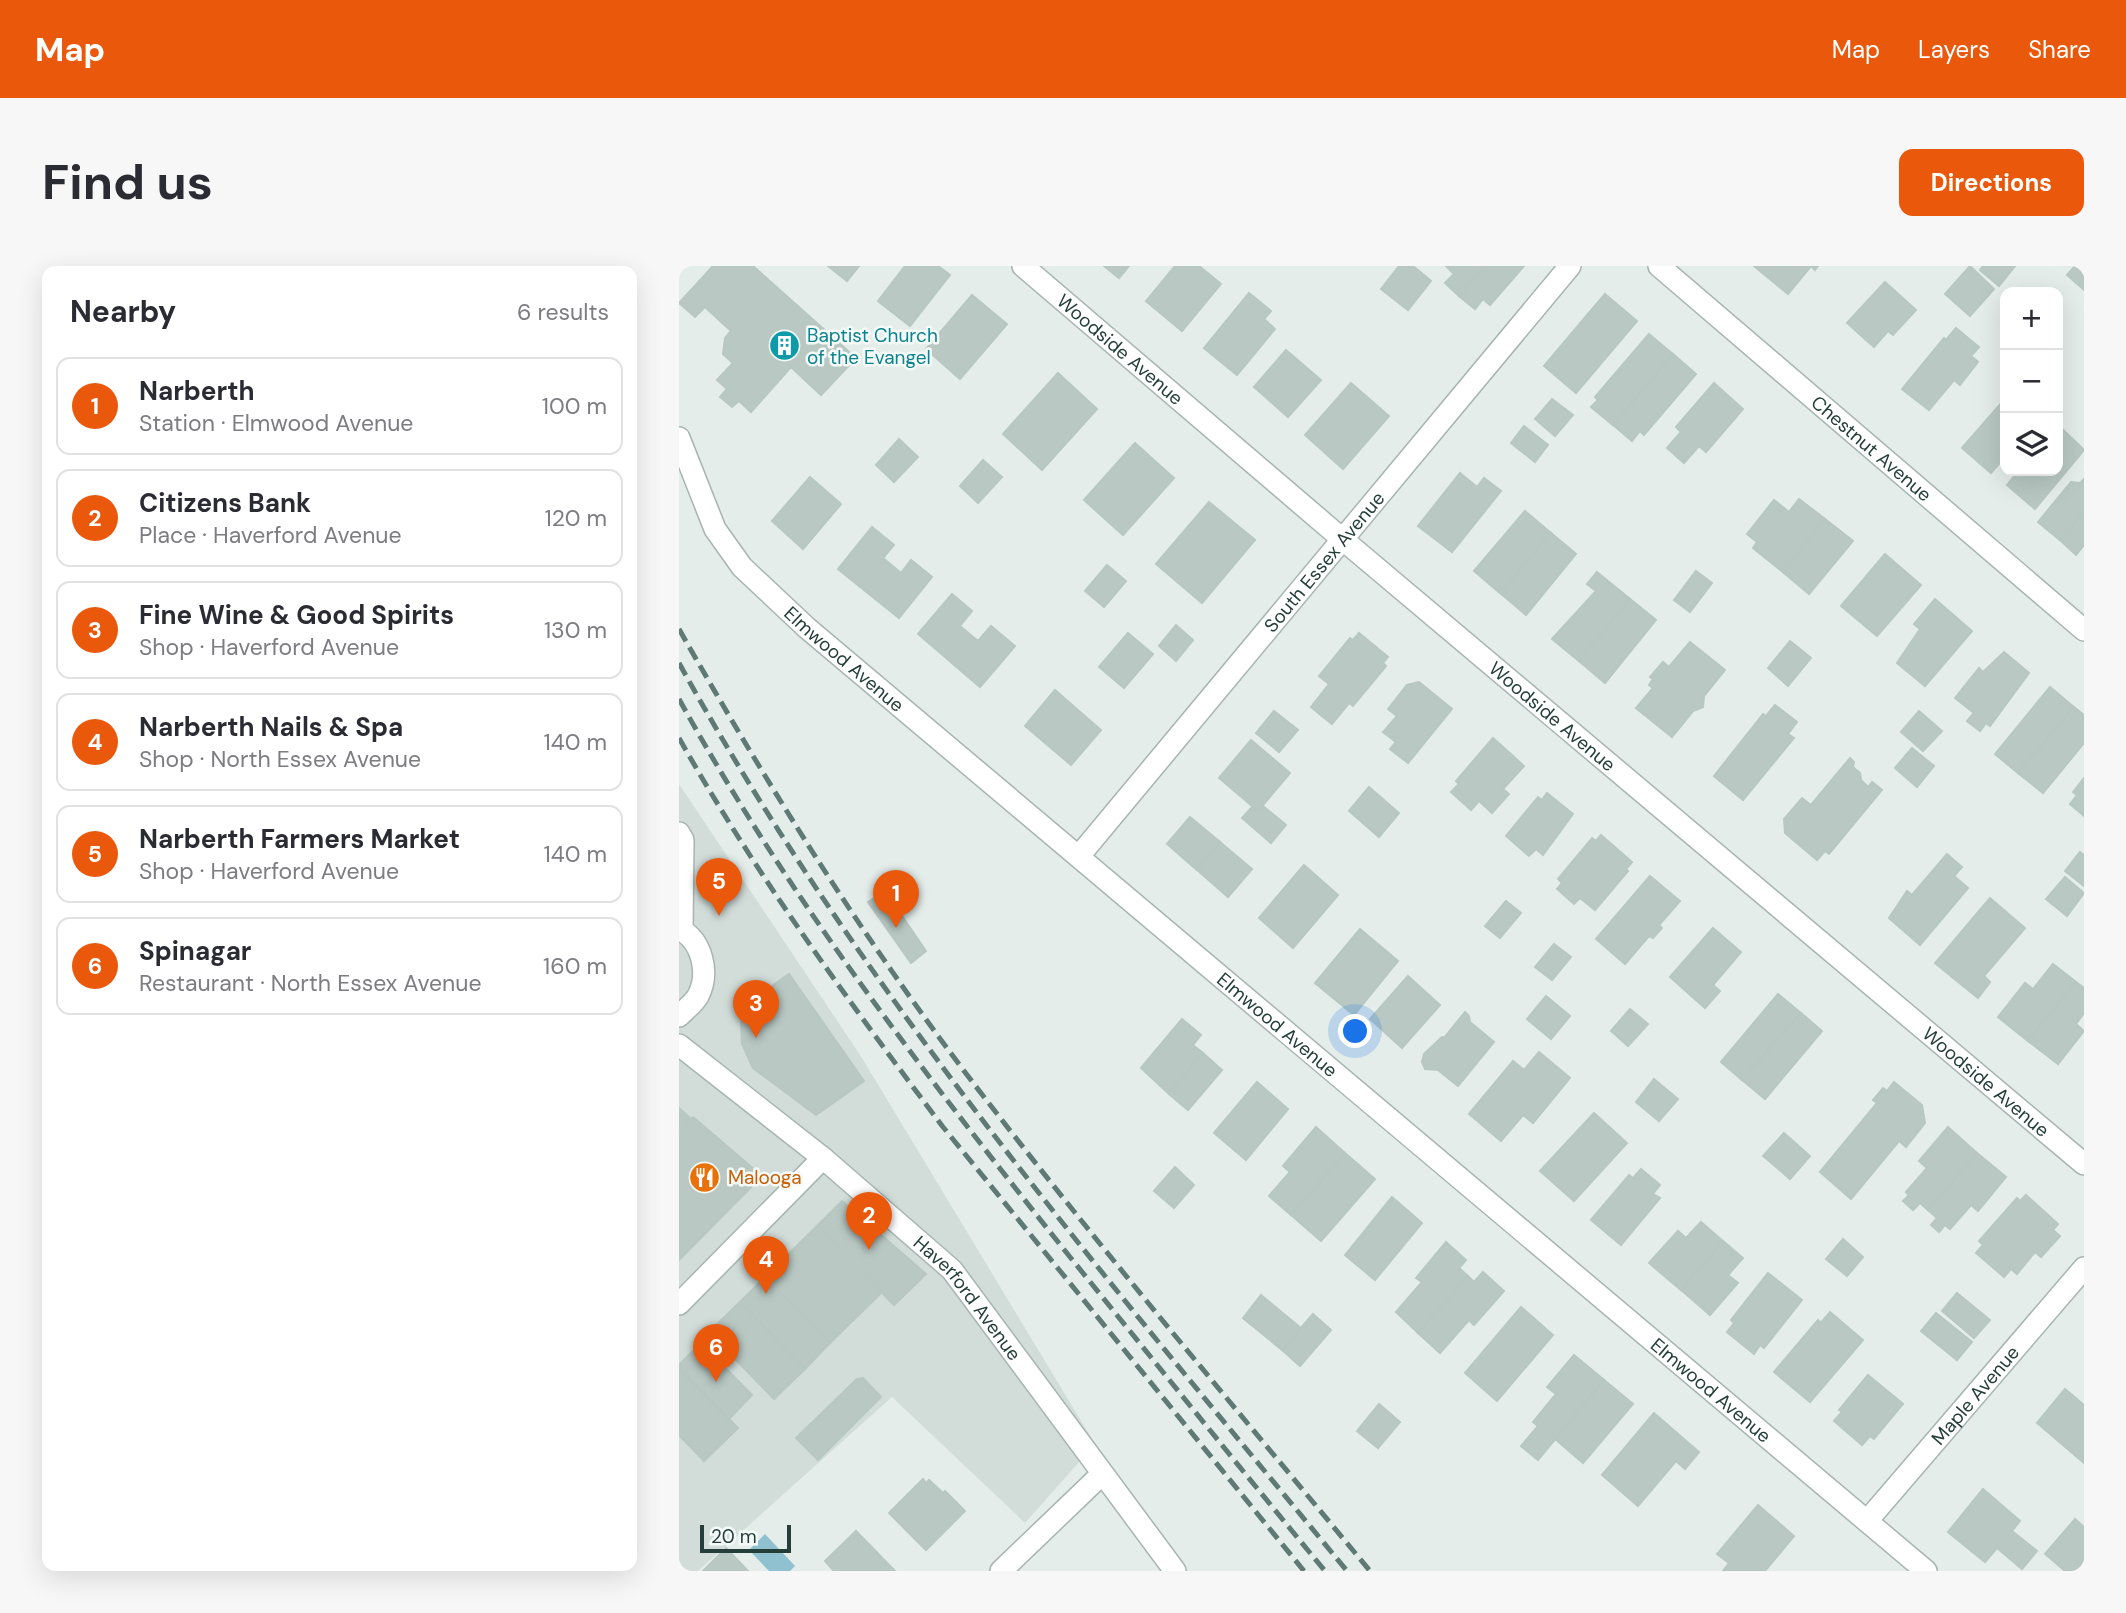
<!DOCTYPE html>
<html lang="en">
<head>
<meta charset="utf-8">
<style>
	:root { --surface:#fff; --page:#f7f7f7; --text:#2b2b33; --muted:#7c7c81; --line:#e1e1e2; --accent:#ea580c }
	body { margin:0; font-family:"DM Sans",sans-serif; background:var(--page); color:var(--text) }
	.controls { position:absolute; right:21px; top:21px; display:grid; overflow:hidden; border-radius:14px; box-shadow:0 7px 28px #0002 }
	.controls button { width:63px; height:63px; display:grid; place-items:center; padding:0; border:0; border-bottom:2px solid var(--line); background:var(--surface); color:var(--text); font:35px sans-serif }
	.scale { position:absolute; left:21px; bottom:18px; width:91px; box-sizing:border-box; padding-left:7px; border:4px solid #243e39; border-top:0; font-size:19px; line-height:24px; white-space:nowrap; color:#243e39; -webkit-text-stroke:5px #f5faf8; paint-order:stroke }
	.you { position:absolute; left:677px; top:766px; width:24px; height:24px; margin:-18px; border:5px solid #fff; border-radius:50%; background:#1a73e8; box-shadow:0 0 0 10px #1a73e833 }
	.badge { display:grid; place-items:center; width:46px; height:46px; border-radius:50%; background:var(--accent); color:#fff; font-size:23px; font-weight:700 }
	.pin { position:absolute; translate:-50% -58px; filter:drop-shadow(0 2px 4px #0008) }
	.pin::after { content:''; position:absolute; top:37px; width:24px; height:21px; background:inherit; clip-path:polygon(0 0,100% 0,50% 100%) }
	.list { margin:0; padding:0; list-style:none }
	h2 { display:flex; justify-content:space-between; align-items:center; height:91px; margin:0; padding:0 28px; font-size:30px }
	h2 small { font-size:23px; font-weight:400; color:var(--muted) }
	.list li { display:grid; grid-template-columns:46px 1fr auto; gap:21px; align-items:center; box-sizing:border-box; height:98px; margin:0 14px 14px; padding:0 14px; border:2px solid var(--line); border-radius:14px }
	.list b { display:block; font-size:26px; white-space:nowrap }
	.list p { margin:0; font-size:23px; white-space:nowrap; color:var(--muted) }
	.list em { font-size:23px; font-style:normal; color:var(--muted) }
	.icon { flex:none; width:38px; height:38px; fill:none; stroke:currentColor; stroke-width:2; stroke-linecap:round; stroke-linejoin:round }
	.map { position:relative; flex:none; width:1405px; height:1305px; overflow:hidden; border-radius:14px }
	header { display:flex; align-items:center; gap:42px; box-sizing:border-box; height:98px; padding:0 35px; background:var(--accent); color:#fff }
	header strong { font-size:33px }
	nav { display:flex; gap:38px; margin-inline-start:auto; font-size:24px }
	.intro { display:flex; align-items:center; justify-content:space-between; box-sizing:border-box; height:168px; padding:0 42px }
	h1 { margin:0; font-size:49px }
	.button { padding:18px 32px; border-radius:14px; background:var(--accent); color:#fff; font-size:24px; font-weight:700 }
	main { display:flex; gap:42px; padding:0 42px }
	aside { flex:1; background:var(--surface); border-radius:14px; box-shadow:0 7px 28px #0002 }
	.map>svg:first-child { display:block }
	.built { fill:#d2ddd9 }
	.water { fill:#8fc1d0 }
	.building { fill:#b9c8c3; stroke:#b7c7c1; stroke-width:2 }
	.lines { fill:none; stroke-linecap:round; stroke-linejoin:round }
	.minor-casing { stroke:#a7b5b1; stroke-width:24 }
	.minor { stroke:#fff; stroke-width:21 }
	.rail { stroke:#5f7a74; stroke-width:5; stroke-dasharray:14 7; stroke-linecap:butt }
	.labels { text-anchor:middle; stroke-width:5; stroke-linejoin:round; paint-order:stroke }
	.culture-label { font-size:19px; fill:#0d838f; stroke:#f5faf8; text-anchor:start }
	.street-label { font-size:19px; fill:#243e39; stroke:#f5faf8 }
	.food-label { font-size:19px; fill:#c56008; stroke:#f5faf8; text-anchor:start }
</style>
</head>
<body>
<header>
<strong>Map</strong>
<nav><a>Map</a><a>Layers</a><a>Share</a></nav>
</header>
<div class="intro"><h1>Find us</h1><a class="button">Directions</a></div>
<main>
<aside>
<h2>Nearby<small>6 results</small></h2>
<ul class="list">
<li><span class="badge">1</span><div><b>Narberth</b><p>Station · Elmwood Avenue</p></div><em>100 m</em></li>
<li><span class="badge">2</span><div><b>Citizens Bank</b><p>Place · Haverford Avenue</p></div><em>120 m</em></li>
<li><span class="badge">3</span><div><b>Fine Wine &amp; Good Spirits</b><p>Shop · Haverford Avenue</p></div><em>130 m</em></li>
<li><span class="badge">4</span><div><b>Narberth Nails &amp; Spa</b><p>Shop · North Essex Avenue</p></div><em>140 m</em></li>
<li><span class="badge">5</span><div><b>Narberth Farmers Market</b><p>Shop · Haverford Avenue</p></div><em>140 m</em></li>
<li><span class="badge">6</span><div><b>Spinagar</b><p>Restaurant · North Essex Avenue</p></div><em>160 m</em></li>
</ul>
</aside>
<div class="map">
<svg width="1405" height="1305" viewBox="0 0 1405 1305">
	<rect width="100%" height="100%" fill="#e4edea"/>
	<polygon class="built" points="0,518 183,792 416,1178 346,1257 213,1131 19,1305 0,1305"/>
	<polygon class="water" points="86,1268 116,1300 111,1305 90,1305 70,1284"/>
	<g class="building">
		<polygon points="34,0 74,0 177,92 142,129 112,101 72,146 60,135 53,141 41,131 48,123 38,114 54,97 44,88 46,72 52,65 26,41 16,51 0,37"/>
		<polygon points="149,0 180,0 168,15"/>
		<polygon points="226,0 259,0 271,9 231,60 199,35"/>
		<polygon points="425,0 450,0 440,12"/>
		<polygon points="496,0 520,0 542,18 503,65 467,35"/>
		<polygon points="720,0 734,0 752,15 729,44 702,23"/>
		<polygon points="806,0 780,30 766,17 775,8 767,0"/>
		<polygon points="806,0 845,0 811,39 804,33 796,43 780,30"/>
		<polygon points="1075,0 1139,0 1136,4 1132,0 1109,28"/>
		<polygon points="1291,0 1315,23 1291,50 1266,28"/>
		<polygon points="1304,0 1336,0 1320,20 1301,4"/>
		<polygon points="1396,0 1405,0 1405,24 1388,9"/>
		<polygon points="1206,16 1237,44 1214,69 1209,65 1195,81 1168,57"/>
		<polygon points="570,27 592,45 585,53 596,63 558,109 525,82"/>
		<polygon points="926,28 958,55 897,127 865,100"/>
		<polygon points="293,29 328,58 281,113 247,83"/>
		<polygon points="1277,62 1300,81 1292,90 1299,96 1281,119 1275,114 1250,144 1223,123 1265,72 1267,74"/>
		<polygon points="970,68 994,88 934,159 912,141 919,134 916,131"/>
		<polygon points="607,84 642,114 609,151 575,121"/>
		<polygon points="994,88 1017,108 965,169 961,165 953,175 934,159"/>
		<polygon points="379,107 418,143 363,204 324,168"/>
		<polygon points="672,117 710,150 664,203 626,169"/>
		<polygon points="1035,117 1064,143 1027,186 1020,180 1005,197 988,182 1002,166 997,161"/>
		<polygon points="873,133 894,149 876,170 856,153"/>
		<polygon points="1324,135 1326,191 1312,207 1283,182"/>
		<polygon points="1379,159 1405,184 1356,243 1328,219 1339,205 1379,205"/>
		<polygon points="845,160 869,179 856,196 832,177"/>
		<polygon points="220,173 239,191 215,216 197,199"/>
		<polygon points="456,177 495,212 444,269 405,234"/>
		<polygon points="304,194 323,211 299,237 281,220"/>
		<polygon points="781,207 798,221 805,212 822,225 773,286 739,260"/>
		<polygon points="131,211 162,238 124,283 93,255"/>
		<polygon points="1405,213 1405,246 1381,274 1359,256 1392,216 1401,217"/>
		<polygon points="1120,233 1146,253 1104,306 1074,282 1078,276 1068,268 1095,234 1110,246"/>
		<polygon points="530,236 576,274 523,337 477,298"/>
		<polygon points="846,245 872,267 821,327 795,305"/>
		<polygon points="1405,246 1405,279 1397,289 1381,274"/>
		<polygon points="1146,253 1174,275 1130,328 1104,306"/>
		<polygon points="193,261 215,279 204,292 222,307 232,294 253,311 220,352 159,303"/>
		<polygon points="872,267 897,288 847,349 821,327"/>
		<polygon points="1206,288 1242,319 1198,370 1162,340"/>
		<polygon points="428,299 447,315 425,341 406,325"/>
		<polygon points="1017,305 1033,317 1011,346 995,334"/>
		<polygon points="918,306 951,333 900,395 873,373 917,325 908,318"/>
		<polygon points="273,328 293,345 281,360 299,375 312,360 336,380 301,421 239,368"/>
		<polygon points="951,333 977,354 926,417 900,395"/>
		<polygon points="1256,333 1293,365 1246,420 1218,397 1241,363 1235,358"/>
		<polygon points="497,359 514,374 497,395 480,380"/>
		<polygon points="449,367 474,388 445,422 420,401"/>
		<polygon points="680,367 709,391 704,397 707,400 674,440 670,437 653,458 632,441 650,418 640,410 671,372 674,374"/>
		<polygon points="1111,375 1132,392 1109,420 1089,402"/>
		<polygon points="1011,376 1046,404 1025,430 1024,441 1014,445 993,471 957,442 974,422 970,419 974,413 971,411 984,396 990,401"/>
		<polygon points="1325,386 1350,407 1311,460 1307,457 1301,465 1288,455 1295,447 1276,432 1300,402 1304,406"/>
		<polygon points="740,416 773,443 729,497 711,483 717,476 704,466 718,450 709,443 728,419"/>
		<polygon points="1371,421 1395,441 1339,507 1316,488"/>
		<polygon points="376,424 422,464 392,499 346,460"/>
		<polygon points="1096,439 1118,456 1109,468 1115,472 1064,534 1035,510 1084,448 1087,450"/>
		<polygon points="1395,441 1405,449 1405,477 1364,527 1339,507"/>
		<polygon points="595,445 619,464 600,486 577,467"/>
		<polygon points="1240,445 1263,465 1244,485 1222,466"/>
		<polygon points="814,472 845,500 824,523 830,528 813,547 800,535 792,544 772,526 780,518 777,515"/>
		<polygon points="572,474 611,507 579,545 540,512"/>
		<polygon points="1233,482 1255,500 1238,521 1216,502"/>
		<polygon points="1171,492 1175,496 1174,501 1181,507 1182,514 1189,521 1193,516 1203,524 1150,588 1146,585 1138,594 1106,567 1105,553 1123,532 1132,539"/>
		<polygon points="1405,512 1405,550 1391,538 1398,529 1394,526"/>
		<polygon points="690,521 720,547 700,571 670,545"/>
		<polygon points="868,527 894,548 864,589 857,583 850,590 827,570 859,531 863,534"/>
		<polygon points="584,540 607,559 592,577 563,552 573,541 579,545"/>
		<polygon points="511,551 541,576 518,604 488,578"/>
		<polygon points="922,569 953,596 947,603 949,605 916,644 901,632 895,638 878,623 883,617 879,613 913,572 917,575"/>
		<polygon points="541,576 573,603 549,631 518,604"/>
		<polygon points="1401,586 1405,589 1405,620 1386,605"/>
		<polygon points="1268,588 1283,601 1275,610 1289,622 1241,679 1210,652 1228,625 1233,629"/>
		<polygon points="625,599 659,629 614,682 580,652"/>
		<polygon points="971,610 1001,635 980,659 983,662 974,672 970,670 946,698 917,673"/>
		<polygon points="1386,611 1405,627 1388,650 1367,633"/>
		<polygon points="206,625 247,685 232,697 189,636"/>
		<polygon points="1311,632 1346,662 1305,710 1311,716 1299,732 1256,697"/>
		<polygon points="827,635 842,647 821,672 806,660"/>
		<polygon points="1034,662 1062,686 1034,719 1041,725 1026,742 991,711"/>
		<polygon points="681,663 719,695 675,749 636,717"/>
		<polygon points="875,678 892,691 873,714 856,701"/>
		<polygon points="1374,698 1397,716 1349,775 1319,751 1346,717 1354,723"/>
		<polygon points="110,708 185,815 137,849 74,802 63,778 62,756 73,734"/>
		<polygon points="729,710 761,739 723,782 691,753"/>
		<polygon points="1397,716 1405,722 1405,747 1397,758 1405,765 1379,798 1349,775"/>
		<polygon points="1099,728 1122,747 1063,814 1042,796"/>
		<polygon points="867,730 891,750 872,773 848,753"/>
		<polygon points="951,743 969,758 949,780 932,765"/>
		<polygon points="786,746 790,750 791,756 815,776 779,820 759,804 746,803 743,796 745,788 763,771 765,772"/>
		<polygon points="1122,747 1143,765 1086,833 1063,814"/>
		<polygon points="503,753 522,769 514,779 524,787 490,828 462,802"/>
		<polygon points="860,786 891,812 854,857 844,849 822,875 790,848 834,795 845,804"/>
		<polygon points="524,787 543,804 509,844 490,828"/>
		<polygon points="975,813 999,833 980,855 957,836"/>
		<polygon points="578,816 609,843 567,894 535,867"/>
		<polygon points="1215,816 1243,839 1246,857 1227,881 1220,875 1172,933 1141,906 1198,837 1194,834 1204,822 1208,825"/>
		<polygon points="0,842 11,852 0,862"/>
		<polygon points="915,847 948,877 895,935 861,905"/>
		<polygon points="14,851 83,910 0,994 0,865"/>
		<polygon points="637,861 666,887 612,949 590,930 611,906 604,900"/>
		<polygon points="1269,861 1298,887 1249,944 1241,937 1234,944 1224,935 1230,929 1227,926 1248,902 1240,895"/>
		<polygon points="1105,867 1131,890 1111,913 1084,890"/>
		<polygon points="666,887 696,913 642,975 612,949"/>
		<polygon points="1298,887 1327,911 1299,945 1292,939 1271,963 1266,959 1260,966 1252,959 1258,952 1249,944"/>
		<polygon points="496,901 515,919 495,942 475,925"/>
		<polygon points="962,903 981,919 974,928 981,932 942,979 912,954 950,909 954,912"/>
		<polygon points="1347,929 1379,958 1374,964 1381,970 1362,991 1356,986 1338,1008 1332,1003 1325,1011 1297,987 1304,979 1300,975 1338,932 1341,935"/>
		<polygon points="713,931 743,957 696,1014 666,989"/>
		<polygon points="163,935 247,1008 215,1039 138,960"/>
		<polygon points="1022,956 1044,975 1002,1024 970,997 999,965 1007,972"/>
		<polygon points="138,960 203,1026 151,1077 86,1011"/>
		<polygon points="1164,973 1184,991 1168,1010 1147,993"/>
		<polygon points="1044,975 1064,992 1049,1009 1059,1017 1031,1049 1002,1024"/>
		<polygon points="767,976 787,994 780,1002 789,1010 739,1067 717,1046 743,1016 737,1012"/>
		<polygon points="804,1006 825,1025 795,1059 790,1054 761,1087 739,1067 789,1010 795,1016"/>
		<polygon points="1089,1007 1123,1034 1085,1082 1081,1079 1075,1088 1048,1066 1055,1057 1052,1054"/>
		<polygon points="86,1011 151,1077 126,1103 61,1036"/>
		<polygon points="1278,1027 1311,1054 1295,1072 1263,1045"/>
		<polygon points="582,1029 622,1062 603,1084 564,1052"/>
		<polygon points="61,1036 126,1103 95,1133 30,1066"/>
		<polygon points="842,1041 874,1069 818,1135 786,1107"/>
		<polygon points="1151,1046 1184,1074 1131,1136 1095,1106 1139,1054 1142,1057"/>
		<polygon points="1257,1047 1293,1076 1278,1094 1242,1065"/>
		<polygon points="634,1048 652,1064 621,1100 603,1084"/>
		<polygon points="22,1077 73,1129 50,1153 0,1103 0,1099"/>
		<polygon points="895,1089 925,1114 859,1194 842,1180 859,1160 854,1156 877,1128 868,1121"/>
		<polygon points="0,1103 59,1162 25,1195 0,1169"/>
		<polygon points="1189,1109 1224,1138 1195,1173 1191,1170 1183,1179 1155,1155 1163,1146 1160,1144"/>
		<polygon points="184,1112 202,1131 139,1194 117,1172 178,1113"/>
		<polygon points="925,1114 954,1138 904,1197 876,1173"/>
		<polygon points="1386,1123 1405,1139 1405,1197 1358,1157"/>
		<polygon points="700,1138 721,1156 699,1182 678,1165"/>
		<polygon points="975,1147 1020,1186 1006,1203 997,1195 959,1240 923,1209"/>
		<polygon points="244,1213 247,1217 250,1214 264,1227 266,1225 286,1245 247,1284 210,1247"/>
		<polygon points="1304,1223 1341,1255 1333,1265 1358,1285 1343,1303 1318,1282 1306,1296 1269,1266"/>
		<polygon points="1079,1239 1115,1270 1086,1305 1044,1305 1050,1297 1038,1288"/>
		<polygon points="1396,1253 1405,1261 1405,1305 1386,1305 1366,1288"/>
		<polygon points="177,1265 216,1305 155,1305 146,1295"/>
		<polygon points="47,1282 69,1305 24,1305"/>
	</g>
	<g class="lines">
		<defs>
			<g id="minor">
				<path id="s1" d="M344,0l318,272 743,626"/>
				<path id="s2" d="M980,0l425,364"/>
				<path id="s3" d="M0,172l36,91 27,38 65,61 1119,943"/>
				<polyline points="0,567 4,574 3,663"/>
				<path id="s4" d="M400,590l491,-590"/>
				<path d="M0,663c23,11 31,44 19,67 -4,7 -13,14 -19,20"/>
				<path id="s5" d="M0,779l144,113 129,112 223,301"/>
				<polyline points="0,1038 144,892"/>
				<path id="s6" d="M1188,1255l217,-253"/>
				<polyline points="322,1305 422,1209"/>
			</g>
		</defs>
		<use href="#minor" class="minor-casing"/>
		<use href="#minor" class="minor"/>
		<g class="rail">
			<path d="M0,363c94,166 195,327 312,477 122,158 252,311 379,465"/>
			<path d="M0,397c182,331 429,617 668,908"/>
			<path d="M0,433c110,200 249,380 391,558 85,105 169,210 255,314"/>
			<path d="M0,472c77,137 170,264 264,389l361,444"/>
		</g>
	</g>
	<defs>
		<symbol id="building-disc" viewBox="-11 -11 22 22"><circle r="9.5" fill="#0f9aa8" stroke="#f5faf8"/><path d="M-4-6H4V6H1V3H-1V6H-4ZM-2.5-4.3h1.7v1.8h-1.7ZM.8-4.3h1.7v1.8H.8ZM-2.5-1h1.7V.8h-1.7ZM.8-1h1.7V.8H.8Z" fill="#fff"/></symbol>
		<symbol id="restaurant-disc" viewBox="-11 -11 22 22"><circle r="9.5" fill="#e8710a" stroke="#f5faf8"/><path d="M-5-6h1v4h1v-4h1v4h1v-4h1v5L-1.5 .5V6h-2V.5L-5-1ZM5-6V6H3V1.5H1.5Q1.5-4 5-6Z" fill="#fff"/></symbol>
	</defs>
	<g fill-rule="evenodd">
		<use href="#building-disc" x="88" y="62" width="35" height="35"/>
		<use href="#restaurant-disc" x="8" y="894" width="35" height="35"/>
	</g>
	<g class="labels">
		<g class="culture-label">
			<text x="128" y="76">Baptist Church<tspan x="128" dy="22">of the Evangel</tspan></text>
		</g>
		<g class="street-label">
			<text dy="7" stroke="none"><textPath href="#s1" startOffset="128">Woodside Avenue</textPath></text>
			<text dy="7" stroke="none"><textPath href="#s2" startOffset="280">Chestnut Avenue</textPath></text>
			<text dy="7" stroke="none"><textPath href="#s4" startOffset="383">South Essex Avenue</textPath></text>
			<text dy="7" stroke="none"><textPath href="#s3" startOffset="282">Elmwood Avenue</textPath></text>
			<text dy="7" stroke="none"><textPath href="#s1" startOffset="695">Woodside Avenue</textPath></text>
			<text dy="7" stroke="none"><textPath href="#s3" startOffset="849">Elmwood Avenue</textPath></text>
			<text dy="7" stroke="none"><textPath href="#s1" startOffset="1262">Woodside Avenue</textPath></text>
			<text dy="7" stroke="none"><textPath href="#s5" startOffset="385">Haverford Avenue</textPath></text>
			<text dy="7" stroke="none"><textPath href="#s3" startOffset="1416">Elmwood Avenue</textPath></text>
			<text dy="7" stroke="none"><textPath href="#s6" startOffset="166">Maple Avenue</textPath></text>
		</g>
		<g class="food-label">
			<text x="49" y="918">Malooga</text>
		</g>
	</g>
</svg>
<div class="controls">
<button>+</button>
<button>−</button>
<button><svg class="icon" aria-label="layers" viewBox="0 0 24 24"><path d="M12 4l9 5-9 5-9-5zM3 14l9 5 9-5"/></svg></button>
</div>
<div class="scale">20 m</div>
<div class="you"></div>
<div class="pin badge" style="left:217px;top:662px">1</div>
<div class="pin badge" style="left:190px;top:984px">2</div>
<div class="pin badge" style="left:77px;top:772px">3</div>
<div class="pin badge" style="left:87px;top:1028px">4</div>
<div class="pin badge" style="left:40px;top:650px">5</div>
<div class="pin badge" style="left:37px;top:1116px">6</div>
</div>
</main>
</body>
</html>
